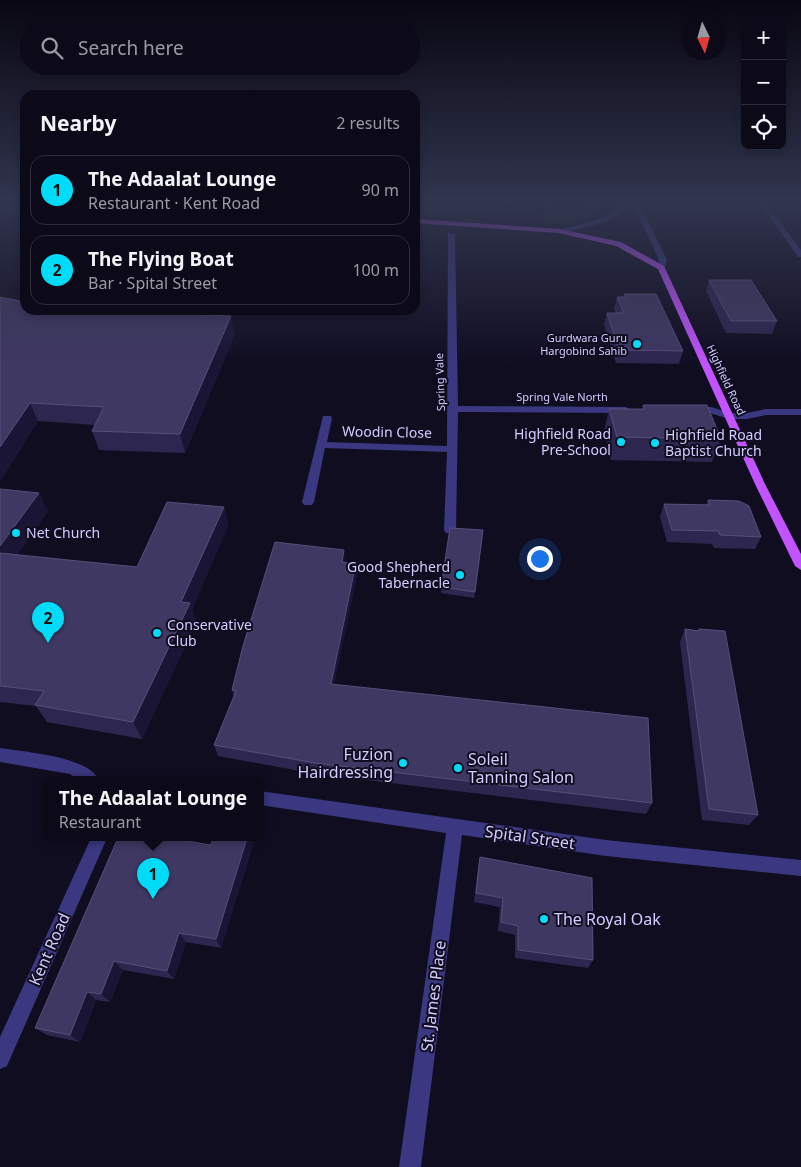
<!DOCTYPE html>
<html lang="en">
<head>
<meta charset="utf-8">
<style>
	:root { --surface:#0c0a19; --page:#151322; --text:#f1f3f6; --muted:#9a9aa2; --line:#2c2b38; --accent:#00dcf8 }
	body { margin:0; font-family:"Noto Sans",sans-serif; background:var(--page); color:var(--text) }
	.controls { position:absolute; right:15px; top:15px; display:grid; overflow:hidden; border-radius:10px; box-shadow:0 2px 8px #0003 }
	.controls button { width:45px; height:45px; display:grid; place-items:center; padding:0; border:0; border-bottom:1px solid var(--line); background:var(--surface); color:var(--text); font:25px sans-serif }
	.compass { position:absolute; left:681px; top:15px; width:45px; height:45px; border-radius:50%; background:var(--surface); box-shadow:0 2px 8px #0003; rotate:175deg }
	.you { position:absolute; left:539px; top:558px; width:18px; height:18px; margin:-12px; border:4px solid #fff; border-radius:50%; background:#1a73e8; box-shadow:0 0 0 8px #1a73e833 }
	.badge { display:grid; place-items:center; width:32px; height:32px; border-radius:50%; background:var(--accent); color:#111; font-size:16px; font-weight:700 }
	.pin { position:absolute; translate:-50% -41px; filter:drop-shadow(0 1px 2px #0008) }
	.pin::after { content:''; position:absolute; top:26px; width:18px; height:15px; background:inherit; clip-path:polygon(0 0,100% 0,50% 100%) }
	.popup { position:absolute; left:42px; top:776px; width:222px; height:65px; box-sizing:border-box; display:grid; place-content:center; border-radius:10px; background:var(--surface); filter:drop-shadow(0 1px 4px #0005); font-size:16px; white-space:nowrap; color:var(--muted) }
	.popup b { font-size:19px; color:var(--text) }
	.popup::after { content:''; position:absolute; left:50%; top:100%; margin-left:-10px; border:10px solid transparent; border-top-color:var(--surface) }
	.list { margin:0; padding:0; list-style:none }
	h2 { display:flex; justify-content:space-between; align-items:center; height:65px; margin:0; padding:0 20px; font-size:21px }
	h2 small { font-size:16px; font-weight:400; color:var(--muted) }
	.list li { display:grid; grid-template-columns:32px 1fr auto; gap:15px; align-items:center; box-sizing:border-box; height:70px; margin:0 10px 10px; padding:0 10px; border:1px solid var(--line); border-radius:15px }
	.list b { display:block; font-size:19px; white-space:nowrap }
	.list p { margin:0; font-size:16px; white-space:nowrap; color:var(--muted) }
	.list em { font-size:16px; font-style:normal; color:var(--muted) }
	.icon { flex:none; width:28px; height:28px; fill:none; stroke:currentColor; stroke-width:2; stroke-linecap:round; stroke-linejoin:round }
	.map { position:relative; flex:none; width:801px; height:1167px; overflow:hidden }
	.search { position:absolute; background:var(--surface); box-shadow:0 2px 8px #0003; left:20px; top:20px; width:400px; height:55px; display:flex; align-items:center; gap:12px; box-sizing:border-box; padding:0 18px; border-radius:28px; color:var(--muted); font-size:19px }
	.panel { position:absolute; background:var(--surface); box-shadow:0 2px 8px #0003; left:20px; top:90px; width:400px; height:225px; border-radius:15px }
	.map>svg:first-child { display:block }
	.green { fill:#102b2a }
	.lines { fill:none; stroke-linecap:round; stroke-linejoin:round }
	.minor { fill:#3b3781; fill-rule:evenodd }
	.tertiary { fill:#3b3781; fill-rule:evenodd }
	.primary { fill:#c154ff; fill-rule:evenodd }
	.wall { fill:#2d264f }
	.shaded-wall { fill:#1a1435 }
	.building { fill:#3f3862; stroke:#564f7b }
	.poi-dot { fill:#00dcf8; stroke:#100d21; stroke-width:2 }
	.labels { text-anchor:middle; stroke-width:4; stroke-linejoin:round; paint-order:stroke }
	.far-poi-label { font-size:11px; fill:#d3cdff; stroke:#100d21; text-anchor:end }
	.far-street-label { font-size:11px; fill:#d3cdff; stroke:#100d21 }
	.street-label { font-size:14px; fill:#d3cdff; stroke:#100d21 }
	.poi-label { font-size:14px; fill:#d3cdff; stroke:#100d21; text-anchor:start }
	.near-poi-label { font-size:16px; fill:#d3cdff; stroke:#100d21; text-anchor:start }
	.near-street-label { font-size:16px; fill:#d3cdff; stroke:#100d21 }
</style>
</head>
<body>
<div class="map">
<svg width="801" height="1167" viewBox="0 0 801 1167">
	<rect width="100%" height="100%" fill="#100d21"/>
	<path class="green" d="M591,203h16c-12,21 -42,20 -63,19l-5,-16c12,0 42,6 52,-3z"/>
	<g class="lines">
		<g class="minor">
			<polygon points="760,203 766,203 801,250 801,257 798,257"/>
			<polygon points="448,232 455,234 458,406 626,407 631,410 626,413 458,412 456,530 454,533 446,533 444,530 447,452 325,448 314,502 312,505 304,505 302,502 323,416 331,416 332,418 327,442 447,446"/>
			<polygon points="693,407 711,407 730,413 747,413 766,409 801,409 801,415 766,415 747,419 729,419 710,413 690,412 688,410"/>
			<path d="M0,748c24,4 88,8 99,32h-21l-8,-6 -70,-12z"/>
			<polygon points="260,791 606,840 801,860 801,876 606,856 462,835 421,1167 399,1167 446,833 260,805"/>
			<polygon points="91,838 107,838 7,1066 0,1069 0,1037"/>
		</g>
		<g class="tertiary">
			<path d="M620,203h6l-1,6c-17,16 -44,20 -66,24l-4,-2 42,-11 22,-12z"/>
			<polygon points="633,203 639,203 667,260 664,270 657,268 659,260"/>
		</g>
		<polygon class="primary" points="415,219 559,229 621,242 664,266 765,484 801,554 801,570 795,566 755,484 658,269 616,246 559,233 415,223"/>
	</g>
	<g class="wall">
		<polygon points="709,280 777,321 772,334 726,333 706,291"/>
		<polygon points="624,294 683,351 679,364 616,363 604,325 607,313 616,313 614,309 617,297 624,297"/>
		<polygon points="0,297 25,310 235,334 185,453 99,450 92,431 95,425 38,421 0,481"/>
		<polygon points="643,405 721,439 712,462 611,460 604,431 609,409 642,409"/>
		<polygon points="0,489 48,511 17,555 137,567 224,507 228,526 192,609 196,622 142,739 47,722 36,706 0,702"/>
		<polygon points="708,500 761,537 755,549 714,548 712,544 667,542 660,517 664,504 706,505"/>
		<polygon points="483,530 474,598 441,593 441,587"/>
		<polygon points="344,550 344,562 357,575 334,684 652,803 646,814 316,774 218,756 214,745 234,697 232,690"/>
		<polygon points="685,629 698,631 699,629 758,815 749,825 702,820 680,642"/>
		<polygon points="213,838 255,838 221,948 186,942 174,979 123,970 110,1002 96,1000 80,1042 47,1035 35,1028 211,845"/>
		<polygon points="480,857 593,960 588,968 515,958 515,935 498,931 500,907 474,902 478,867"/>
	</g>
	<g class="shaded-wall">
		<polygon points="231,316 235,334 185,453 180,434"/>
		<polygon points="30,403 38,421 0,481 0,447"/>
		<polygon points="39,493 48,511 6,571 0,561 0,546"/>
		<polygon points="224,507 228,526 192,609 196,622 142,739 133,722 181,602"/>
		<polygon points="344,550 345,563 342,562"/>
		<polygon points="356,563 357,575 332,695 331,684"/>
		<polygon points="247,838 255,838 221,948 216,939"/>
		<polygon points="179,933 186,942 174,979 167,971"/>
		<polygon points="114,961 123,970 110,1002 101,994"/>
		<polygon points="87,992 96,1000 80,1042 70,1035"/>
	</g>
	<g class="building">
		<polygon points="709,280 751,280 777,321 731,321"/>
		<polygon points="624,294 656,294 683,351 619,350 607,313 624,313 617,297 626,297"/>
		<polygon points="0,297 25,302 25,310 79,310 231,316 180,434 92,431 104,407 30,403 0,447"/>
		<polygon points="643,405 707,405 721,439 617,437 609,409 645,409"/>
		<polygon points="0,489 39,493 0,546"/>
		<polygon points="708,500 739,501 749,506 761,537 720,535 718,531 672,530 664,504 710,505"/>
		<polygon points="167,502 224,507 181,602 190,603 133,722 35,705 44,691 0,686 0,553 137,567"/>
		<polygon points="450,528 483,530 475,592 441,587"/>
		<polygon points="275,542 344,550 342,562 356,563 331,684 648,718 652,803 315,763 214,745 236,691 232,690 243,646"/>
		<polygon points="685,629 699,631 699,629 725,631 758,815 709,809"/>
		<polygon points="118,838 168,838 211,845 213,838 247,838 216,939 179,933 167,971 114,961 101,994 87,992 70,1035 35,1028"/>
		<polygon points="480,857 592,878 593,960 518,950 518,926 501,922 503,898 476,893"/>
	</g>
	<linearGradient id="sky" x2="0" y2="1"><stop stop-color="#090712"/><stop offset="0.55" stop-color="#31354e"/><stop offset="1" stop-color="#31354e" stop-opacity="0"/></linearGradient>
	<rect width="801" height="366" fill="url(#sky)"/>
	<g class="poi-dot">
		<circle cx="637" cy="344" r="5"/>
		<circle cx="621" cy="442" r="5"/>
		<circle cx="655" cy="443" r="5"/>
		<circle cx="16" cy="533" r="5"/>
		<circle cx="460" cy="575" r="5"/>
		<circle cx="157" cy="633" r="5"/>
		<circle cx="403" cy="763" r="5"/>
		<circle cx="458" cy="768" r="5"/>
		<circle cx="544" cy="919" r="5"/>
	</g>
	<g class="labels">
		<g class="far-poi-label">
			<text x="627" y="342">Gurdwara Guru<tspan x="627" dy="13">Hargobind Sahib</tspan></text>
		</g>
		<g class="far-street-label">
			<text transform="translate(726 380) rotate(65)" y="4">Highfield Road</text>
			<text transform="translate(440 382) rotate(-92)" y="4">Spring Vale</text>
			<text x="562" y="401">Spring Vale North</text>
		</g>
		<g class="street-label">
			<text transform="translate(387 432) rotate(1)" y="5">Woodin Close</text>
		</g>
		<g class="poi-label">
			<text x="611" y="439" text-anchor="end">Highfield Road<tspan x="611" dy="16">Pre-School</tspan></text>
			<text x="665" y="440">Highfield Road<tspan x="665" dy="16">Baptist Church</tspan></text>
			<text x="26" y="538">Net Church</text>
			<text x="450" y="572" text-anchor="end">Good Shepherd<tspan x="450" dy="16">Tabernacle</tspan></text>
			<text x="167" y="630">Conservative<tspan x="167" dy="16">Club</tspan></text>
		</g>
		<g class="near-poi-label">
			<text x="393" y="760" text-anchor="end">Fuzion<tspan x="393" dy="18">Hairdressing</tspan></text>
			<text x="468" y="765">Soleil<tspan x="468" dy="18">Tanning Salon</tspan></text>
			<text x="554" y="925">The Royal Oak</text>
		</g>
		<g class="near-street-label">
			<text transform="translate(530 837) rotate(8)" y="6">Spital Street</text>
			<text transform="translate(49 949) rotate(-66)" y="6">Kent Road</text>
			<text transform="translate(433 996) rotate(-83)" y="6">St. James Place</text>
		</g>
	</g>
</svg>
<div class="controls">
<button>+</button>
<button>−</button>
<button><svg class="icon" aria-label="locate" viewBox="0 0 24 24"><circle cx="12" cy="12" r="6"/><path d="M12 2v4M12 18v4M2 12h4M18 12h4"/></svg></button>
</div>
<svg class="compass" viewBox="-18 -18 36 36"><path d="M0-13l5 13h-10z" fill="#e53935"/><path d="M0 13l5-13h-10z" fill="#9a9aa2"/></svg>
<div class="you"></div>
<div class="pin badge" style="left:153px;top:899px">1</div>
<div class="popup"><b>The Adaalat Lounge</b>Restaurant</div>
<div class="pin badge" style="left:48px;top:643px">2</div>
<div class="search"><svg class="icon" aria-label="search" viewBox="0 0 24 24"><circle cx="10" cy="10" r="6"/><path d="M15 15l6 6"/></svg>Search here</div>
<section class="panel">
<h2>Nearby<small>2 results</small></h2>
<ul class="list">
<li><span class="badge">1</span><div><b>The Adaalat Lounge</b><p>Restaurant · Kent Road</p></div><em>90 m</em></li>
<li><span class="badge">2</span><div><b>The Flying Boat</b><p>Bar · Spital Street</p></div><em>100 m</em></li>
</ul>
</section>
</div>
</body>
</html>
